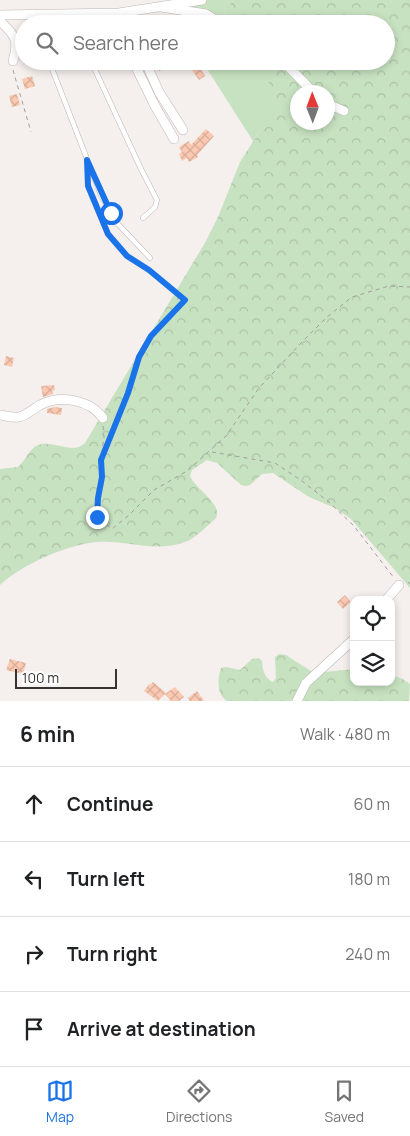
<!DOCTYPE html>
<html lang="en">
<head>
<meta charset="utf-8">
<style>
	:root { --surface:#fff; --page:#f2f2f2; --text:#202124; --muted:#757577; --line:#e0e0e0; --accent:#1a73e8 }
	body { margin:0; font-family:Manrope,sans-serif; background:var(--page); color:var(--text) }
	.controls { position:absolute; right:15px; bottom:15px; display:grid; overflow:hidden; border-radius:10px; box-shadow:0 2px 8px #0003 }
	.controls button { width:45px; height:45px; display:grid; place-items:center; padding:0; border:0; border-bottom:1px solid var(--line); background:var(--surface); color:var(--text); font:25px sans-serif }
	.compass { position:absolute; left:290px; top:85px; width:45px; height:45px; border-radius:50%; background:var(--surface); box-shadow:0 2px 8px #0003; rotate:359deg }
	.scale { position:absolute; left:15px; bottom:12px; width:102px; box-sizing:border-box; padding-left:5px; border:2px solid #363433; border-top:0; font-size:14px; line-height:18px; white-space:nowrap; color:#363433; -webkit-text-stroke:4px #fff; paint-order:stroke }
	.stop { position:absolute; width:15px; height:15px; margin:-11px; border:4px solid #1a73e8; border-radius:50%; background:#fff }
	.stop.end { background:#1a73e8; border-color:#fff; box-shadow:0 1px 5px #0008 }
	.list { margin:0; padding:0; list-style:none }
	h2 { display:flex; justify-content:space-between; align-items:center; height:65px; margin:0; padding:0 20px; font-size:21px }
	h2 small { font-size:16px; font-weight:400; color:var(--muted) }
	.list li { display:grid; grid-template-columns:32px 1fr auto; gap:15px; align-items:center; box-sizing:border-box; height:75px; padding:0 20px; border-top:1px solid var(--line) }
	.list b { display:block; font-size:19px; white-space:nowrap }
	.list em { font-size:16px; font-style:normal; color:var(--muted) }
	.icon { flex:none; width:28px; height:28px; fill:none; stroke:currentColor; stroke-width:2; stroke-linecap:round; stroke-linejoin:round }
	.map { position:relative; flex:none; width:410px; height:701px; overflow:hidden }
	.search { position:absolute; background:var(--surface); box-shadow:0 2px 8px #0003; left:15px; right:15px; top:15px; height:55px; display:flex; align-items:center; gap:12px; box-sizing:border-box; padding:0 18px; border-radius:28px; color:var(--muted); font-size:19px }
	.sheet { height:365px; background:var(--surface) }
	nav { display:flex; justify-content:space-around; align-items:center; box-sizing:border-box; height:70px; border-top:1px solid var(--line); background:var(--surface); font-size:14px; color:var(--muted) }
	nav a { display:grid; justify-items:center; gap:2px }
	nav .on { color:var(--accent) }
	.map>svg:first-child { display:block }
	.green { fill:#c7e2c1 }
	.forest { fill:url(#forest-crowns); fill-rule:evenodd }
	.building { fill:url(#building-cross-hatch) }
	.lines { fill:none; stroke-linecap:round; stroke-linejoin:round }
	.lane-casing { stroke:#bdb8b5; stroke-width:5.5 }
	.street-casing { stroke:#bdb8b5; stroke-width:10 }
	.path { stroke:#a39e9d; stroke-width:1; stroke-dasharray:4 4; stroke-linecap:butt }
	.lane { stroke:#fff; stroke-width:4.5 }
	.street { stroke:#fff; stroke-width:9 }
	.route { stroke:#1a73e8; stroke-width:6 }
</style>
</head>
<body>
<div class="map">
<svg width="410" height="701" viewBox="0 0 410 701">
	<defs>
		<pattern id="forest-crowns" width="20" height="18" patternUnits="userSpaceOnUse" patternTransform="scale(1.25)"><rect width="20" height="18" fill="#c7e2c1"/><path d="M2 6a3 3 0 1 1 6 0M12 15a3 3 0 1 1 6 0" fill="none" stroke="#acc2a6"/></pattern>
		<pattern id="building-cross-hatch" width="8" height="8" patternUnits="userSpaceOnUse" patternTransform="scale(1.25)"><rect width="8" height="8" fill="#fbc9b1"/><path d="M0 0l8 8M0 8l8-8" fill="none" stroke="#d8ad99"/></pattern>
	</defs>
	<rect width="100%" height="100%" fill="#f5efed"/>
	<g class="green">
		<polygon points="171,0 234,0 225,10 224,17 229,24 183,24"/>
		<path d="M202,61h55c7,11 20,28 18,43 -2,12 -15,26 -22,37z"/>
	</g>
	<g class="forest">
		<path d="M234,0h176v588l-59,-69 -16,-11 -26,-11 -36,-24 -11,1 -12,11 -4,1 -5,-1 -24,-22 -10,-3 -15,10 -2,6c6,14 33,28 26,42 -9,8 -20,20 -31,24 -29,11 -58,-2 -87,0 -30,2 -77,23 -98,43v-116l18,-2c7,-6 11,-17 18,-21 15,-8 36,10 49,-3l121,-202 12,-24 22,-55 28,-44 7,-14 -1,-11 -11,-22 -6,-10h129v-37h-157l-5,-7 1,-7zM298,92h30v30h-30z"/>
		<path d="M279,654l7,1 28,18 40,-4v13h37v-7l12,4 7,5 -1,17h-182c-10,-6 -10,-22 -6,-33l5,-1 14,3 12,-11 6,-1 4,3c0,8 3,18 11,21l3,-4 -1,-21z"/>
	</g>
	<g class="building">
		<polygon points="159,61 169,61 171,65 159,71 155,63"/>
		<polygon points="199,66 205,76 199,80 192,70"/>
		<polygon points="32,76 35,86 25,89 22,79"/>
		<polygon points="17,94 20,105 12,107 9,96"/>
		<polygon points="206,129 214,136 197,155 198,157 189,162 187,158 182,161 179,154 182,152 179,147 189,141 191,145"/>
		<polygon points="6,356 14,358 12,367 4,365"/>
		<polygon points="54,385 55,390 52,391 53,394 43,397 41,386"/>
		<polygon points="55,407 62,408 61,415 47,413 47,409"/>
		<polygon points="345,595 351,602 343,609 337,602"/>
		<polygon points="10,659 26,663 23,674 6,670"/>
		<polygon points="153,682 166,693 158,701 144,691 149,684 150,685"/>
		<polygon points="175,687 184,697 179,701 171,701 165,694"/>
		<polygon points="197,691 204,701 190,701 188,698"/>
	</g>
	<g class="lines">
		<defs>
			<g id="lane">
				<polyline points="69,15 77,24"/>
				<polyline points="27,16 37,24"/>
				<polyline points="49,61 101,195 118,224 150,258"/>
				<polyline points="91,61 141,169 157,200 155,207 143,218"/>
			</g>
			<g id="street">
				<polyline points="161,7 206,14 222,24"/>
				<polyline points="128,12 132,24"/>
				<polyline points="0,15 119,13 202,0"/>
				<path d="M0,21c16,15 19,19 13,40"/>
				<polyline points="133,61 155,106 174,139"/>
				<polyline points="145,61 159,92 183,130"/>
				<polyline points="283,61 313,92"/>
				<polyline points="328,104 344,111"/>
				<path d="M0,415c6,1 13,3 19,2 8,-2 14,-8 21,-12 20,-10 49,-6 63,13"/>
				<polyline points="386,600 399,585"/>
				<polyline points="297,701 306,683 354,639"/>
			</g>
		</defs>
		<use href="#lane" class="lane-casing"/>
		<use href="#street" class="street-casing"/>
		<g class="path">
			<polyline points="13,70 31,132"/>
			<polyline points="86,174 88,186 108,234 127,256 149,270 185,300 151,336 139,357 128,393 102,456"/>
			<polyline points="103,426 104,437 101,460 102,477 98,498 97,517 112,529 129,515 154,490 187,471 226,436 259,388 302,342 327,317 352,297 389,286 410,287"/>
			<polyline points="212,452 275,463 302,481 329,502 354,526 394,578"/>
			<polyline points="408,582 410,584"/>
		</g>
		<use href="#lane" class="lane"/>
		<use href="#street" class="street"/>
	</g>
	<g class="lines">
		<polyline class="route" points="97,517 98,498 102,477 101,460 128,393 139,357 151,336 185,300 149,270 127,256 108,234 88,186 87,160 111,213"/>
	</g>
</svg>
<div class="controls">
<button><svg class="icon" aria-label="locate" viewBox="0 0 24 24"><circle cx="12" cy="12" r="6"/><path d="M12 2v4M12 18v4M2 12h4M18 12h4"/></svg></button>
<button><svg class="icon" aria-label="layers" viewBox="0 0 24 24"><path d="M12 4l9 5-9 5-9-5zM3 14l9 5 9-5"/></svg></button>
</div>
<svg class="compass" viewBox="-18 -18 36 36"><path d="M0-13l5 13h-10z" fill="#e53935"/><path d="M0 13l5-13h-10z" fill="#757577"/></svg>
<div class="scale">100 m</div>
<div class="stop" style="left:111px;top:213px"></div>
<div class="stop end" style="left:97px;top:517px"></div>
<div class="search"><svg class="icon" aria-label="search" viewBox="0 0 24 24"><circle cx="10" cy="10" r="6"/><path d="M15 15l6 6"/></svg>Search here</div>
</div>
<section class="sheet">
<h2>6 min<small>Walk · 480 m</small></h2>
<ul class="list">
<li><svg class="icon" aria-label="ahead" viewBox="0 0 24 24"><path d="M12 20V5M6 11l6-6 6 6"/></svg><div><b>Continue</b></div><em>60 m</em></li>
<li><svg class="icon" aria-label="left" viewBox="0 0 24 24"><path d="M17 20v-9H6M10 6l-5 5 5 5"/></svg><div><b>Turn left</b></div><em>180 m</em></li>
<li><svg class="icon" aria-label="right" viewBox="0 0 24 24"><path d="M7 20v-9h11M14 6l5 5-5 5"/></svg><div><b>Turn right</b></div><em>240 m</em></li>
<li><svg class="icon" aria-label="arrive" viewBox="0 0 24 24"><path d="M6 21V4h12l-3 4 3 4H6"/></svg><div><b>Arrive at destination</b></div></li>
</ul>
</section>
<nav>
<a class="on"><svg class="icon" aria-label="map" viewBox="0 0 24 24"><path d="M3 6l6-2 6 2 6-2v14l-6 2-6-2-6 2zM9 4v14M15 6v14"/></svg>Map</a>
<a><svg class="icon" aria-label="directions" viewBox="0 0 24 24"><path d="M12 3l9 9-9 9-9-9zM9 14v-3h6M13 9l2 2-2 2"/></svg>Directions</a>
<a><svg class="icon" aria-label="saved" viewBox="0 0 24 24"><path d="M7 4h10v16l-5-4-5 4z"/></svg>Saved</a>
</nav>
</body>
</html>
